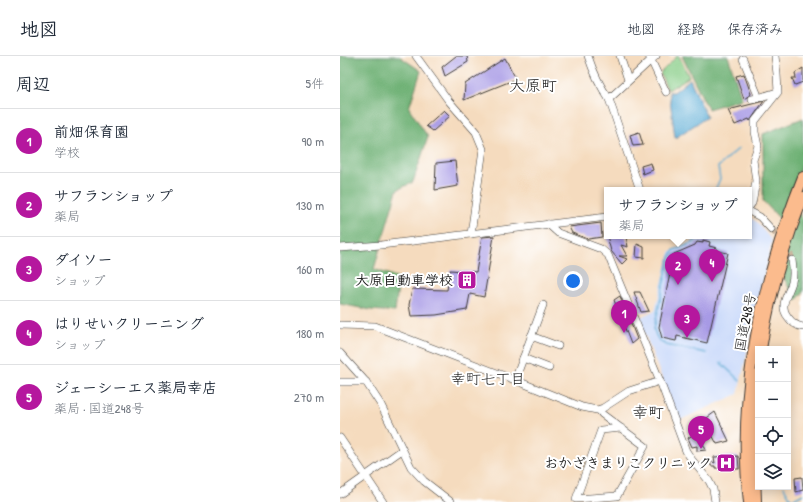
<!DOCTYPE html>
<html lang="ja">
<head>
<meta charset="utf-8">
<style>
	:root { --surface:#fff; --page:#f2f2f3; --text:#1f2937; --muted:#747a83; --line:#e0e1e3; --accent:#b5179e }
	body { margin:0; font-family:"Patrick Hand","Klee One",sans-serif; background:var(--page); color:var(--text) }
	.controls { position:absolute; right:12px; bottom:12px; display:grid; overflow:hidden; border-radius:0px; box-shadow:0 2px 10px #0003 }
	.controls button { width:36px; height:36px; display:grid; place-items:center; padding:0; border:0; border-bottom:1px solid var(--line); background:var(--surface); color:var(--text); font:20px sans-serif }
	.you { position:absolute; left:233px; top:225px; width:14px; height:14px; margin:-10px; border:3px solid #fff; border-radius:50%; background:#1a73e8; box-shadow:0 0 0 6px #1a73e833 }
	.badge { display:grid; place-items:center; width:26px; height:26px; border-radius:50%; background:var(--accent); color:#fff; font-size:13px; font-weight:700 }
	.pin { position:absolute; translate:-50% -33px; filter:drop-shadow(0 1px 2px #0008) }
	.pin::after { content:''; position:absolute; top:21px; width:14px; height:12px; background:inherit; clip-path:polygon(0 0,100% 0,50% 100%) }
	.popup { position:absolute; left:264px; top:131px; width:148px; height:52px; box-sizing:border-box; display:grid; place-content:center; border-radius:0px; background:var(--surface); filter:drop-shadow(0 1px 3px #0005); font-size:13px; white-space:nowrap; color:var(--muted) }
	.popup b { font-size:15px; color:var(--text) }
	.popup::after { content:''; position:absolute; left:50%; top:100%; margin-left:-8px; border:8px solid transparent; border-top-color:var(--surface) }
	.list { margin:0; padding:0; list-style:none }
	h2 { display:flex; justify-content:space-between; align-items:center; height:52px; margin:0; padding:0 16px; font-size:17px }
	h2 small { font-size:13px; font-weight:400; color:var(--muted) }
	.list li { display:grid; grid-template-columns:26px 1fr auto; gap:12px; align-items:center; box-sizing:border-box; height:64px; padding:0 16px; border-top:1px solid var(--line) }
	.list b { display:block; font-size:15px; white-space:nowrap }
	.list p { margin:0; font-size:13px; white-space:nowrap; color:var(--muted) }
	.list em { font-size:13px; font-style:normal; color:var(--muted) }
	.icon { flex:none; width:22px; height:22px; fill:none; stroke:currentColor; stroke-width:2; stroke-linecap:round; stroke-linejoin:round }
	.map { position:relative; flex:none; width:463px; height:446px; overflow:hidden }
	header { display:flex; align-items:center; gap:24px; box-sizing:border-box; height:56px; padding:0 20px; background:var(--surface); border-bottom:1px solid var(--line) }
	header strong { font-size:19px }
	nav { display:flex; gap:22px; margin-inline-start:auto; font-size:14px }
	main { display:flex }
	aside { flex:1; background:var(--surface) }
	.map>svg:first-child { display:block }
	.built { fill:#ccdbfa }
	.green { fill:#89ce88; stroke:#527552 }
	.forest { fill:#6eb174; stroke:#456648 }
	.water { fill:#5aabd4; stroke:#3b6478 }
	.lines { fill:none; stroke-linecap:round; stroke-linejoin:round }
	.stream { stroke:#5aabd4; stroke-width:1.5 }
	.building { fill:#a79ae5 }
	.minor-tunnel { stroke:#cab59e; stroke-width:7; stroke-dasharray:7 3.5; stroke-linecap:butt }
	.minor-casing { stroke:#3d3934; stroke-width:8 }
	.highway-casing { stroke:#3d3934; stroke-width:12 }
	.minor { stroke:#fff; stroke-width:7 }
	.highway { stroke:#fbbb8d; stroke-width:10 }
	.labels { text-anchor:middle; stroke-width:4; stroke-linejoin:round; paint-order:stroke }
	.poi-label { font-size:14px; font-weight:bold; fill:#1c1c1c; stroke:#fff; text-anchor:end }
	.street-label { font-size:14px; fill:#1c1c1c; stroke:#fff }
	.neighbourhood-label { font-size:15px; fill:#1c1c1c; stroke:#fff }
	.quarter-label { font-size:16px; fill:#1c1c1c; stroke:#fff }
</style>
</head>
<body>
<header>
<strong>地図</strong>
<nav><a>地図</a><a>経路</a><a>保存済み</a></nav>
</header>
<main>
<aside>
<h2>周辺<small>5件</small></h2>
<ul class="list">
<li><span class="badge">1</span><div><b>前畑保育園</b><p>学校</p></div><em>90 m</em></li>
<li><span class="badge">2</span><div><b>サフランショップ</b><p>薬局</p></div><em>130 m</em></li>
<li><span class="badge">3</span><div><b>ダイソー</b><p>ショップ</p></div><em>160 m</em></li>
<li><span class="badge">4</span><div><b>はりせいクリーニング</b><p>ショップ</p></div><em>180 m</em></li>
<li><span class="badge">5</span><div><b>ジェーシーエス薬局幸店</b><p>薬局 · 国道248号</p></div><em>270 m</em></li>
</ul>
</aside>
<div class="map">
<svg width="463" height="446" viewBox="0 0 463 446">
	<rect width="100%" height="100%" fill="#fff"/>
	<filter id="ink" filterUnits="userSpaceOnUse"><feTurbulence type="fractalNoise" baseFrequency=".025" numOctaves="2"/><feDisplacementMap in="SourceGraphic" scale="8" xChannelSelector="R" yChannelSelector="G"/><feConvolveMatrix kernelMatrix="1 2 1 2 8 2 1 2 1" color-interpolation-filters="sRGB"/></filter>
	<filter id="wash" filterUnits="userSpaceOnUse"><feTurbulence type="fractalNoise" baseFrequency=".012" numOctaves="4" result="noise"/><feDisplacementMap in="SourceGraphic" scale="16" xChannelSelector="R" yChannelSelector="G"/><feGaussianBlur stdDeviation="0.9" result="paint"/><feColorMatrix in="noise" values="0 0 0 0 0 0 0 0 0 0 0 0 0 0 0 0 0 1.4 0 .05"/><feComposite in="paint" operator="in"/></filter>
	<g filter="url(#wash)">
		<rect width="100%" height="100%" fill="#f5dbbe"/>
		<polygon class="built" points="409,161 417,166 432,185 398,338 338,365 299,262 315,254 330,196 359,183 360,180 409,180"/>
		<polygon class="green" points="337,0 339,0 349,21 328,34 320,17"/>
		<g class="forest">
			<polygon points="0,0 59,0 81,15 69,52 88,81 73,126 57,134 34,213 59,222 55,256 31,254 0,248"/>
			<polygon points="342,0 388,0 402,43 368,53"/>
			<polygon points="463,62 463,106 441,162 454,150 463,164 463,236 456,245 436,207 436,168 440,163 423,145 423,78"/>
		</g>
		<polygon class="water" points="350,23 367,61 335,82 329,36 334,36"/>
		<g class="lines">
			<g class="stream">
				<polyline points="375,134 380,123 378,111 399,92"/>
				<path d="M358,180l-5,7 -19,7 -5,9 -15,70c2,8 4,12 12,16l40,8"/>
				<polyline points="381,307 400,325"/>
				<polyline points="444,431 450,442 454,443 463,438"/>
			</g>
		</g>
		<g id="blocks">
			<g class="building">
				<polygon points="116,0 127,0 128,6 105,20 102,11"/>
				<polygon points="165,2 176,23 124,44 125,28"/>
				<polygon points="463,12 463,26 455,29 452,22 456,22 455,17"/>
				<polygon points="404,18 411,38 404,43 396,20"/>
				<polygon points="424,45 410,65 409,63 395,69 388,54"/>
				<polygon points="104,54 110,60 93,75 86,70"/>
				<polygon points="299,76 303,89 293,90 290,79"/>
				<polygon points="115,105 118,130 95,134 96,107"/>
				<polygon points="311,107 313,114 303,118 301,110"/>
				<polygon points="261,167 262,181 248,183 232,177 229,171"/>
				<polygon points="154,180 144,241 130,238 127,254 96,259 71,260 69,249 72,233 107,234 110,214 136,216 142,181"/>
				<polygon points="267,180 286,180 288,191 281,189 287,200 279,200 287,203 282,208 271,195"/>
				<polygon points="363,184 370,186 369,190 377,192 377,195 388,197 367,287 337,280 336,285 322,282 319,271 334,198 355,189 357,186 363,187"/>
				<polygon points="297,188 304,191 304,202 296,201"/>
				<polygon points="294,236 300,236 309,255 301,256"/>
				<polygon points="280,240 297,283 291,288 274,244"/>
				<polygon points="375,356 389,385 377,388 364,364"/>
				<polygon points="362,373 360,381 366,394 357,395 357,390 352,391 348,382"/>
				<polygon points="398,400 399,413 375,412 375,410 371,410 370,405 375,407 374,401"/>
				<polygon points="462,421 463,434 456,436 455,422"/>
			</g>
		</g>
	</g>
	<g filter="url(#ink)">
		<use href="#blocks" fill-opacity="0" stroke="#3d3934" stroke-width="1"/>
		<g class="lines">
			<path class="minor-tunnel" d="M431,173c10,9 17,18 21,31"/>
			<defs>
				<g id="minor">
					<polyline points="76,0 108,44 136,76 143,93 131,178"/>
					<path d="M248,0c5,15 12,30 21,43l31,91"/>
					<polyline points="280,0 288,24"/>
					<polyline points="316,0 311,4 326,36"/>
					<polyline points="403,3 417,37 418,42"/>
					<polyline points="269,43 311,4 309,0"/>
					<polyline points="412,43 418,42 437,36"/>
					<polyline points="409,151 412,147 416,125 413,104 418,90 415,76 415,65 438,36 437,18 435,0"/>
					<polyline points="409,155 420,161 431,173"/>
					<polyline points="208,168 218,177 261,193 268,199 320,325 346,395 352,404 369,425 373,433 375,446"/>
					<polyline points="0,192 41,189 267,161"/>
					<path d="M452,204c1,7 2,15 0,22 -3,12 -14,23 -4,35 4,6 8,9 15,10"/>
					<polyline points="0,269 35,270 175,324 242,351 257,354 263,352 289,335 320,325"/>
					<polyline points="191,280 218,290"/>
					<polyline points="0,297 26,326 41,349 71,411 84,425 111,446"/>
					<polyline points="183,302 209,312"/>
					<polyline points="175,324 203,249"/>
					<polyline points="0,326 26,326"/>
					<polyline points="259,354 262,358 305,390 277,440 236,443 261,374 281,372"/>
					<polyline points="0,382 43,446"/>
					<polyline points="0,438 62,394"/>
				</g>
				<g id="highway">
					<path d="M421,293c8,-52 23,-103 42,-152"/>
					<path d="M409,446c-13,-111 13,-222 54,-325"/>
					<polyline points="416,446 414,386 418,319"/>
				</g>
			</defs>
			<use href="#minor" class="minor-casing"/>
			<use href="#highway" class="highway-casing"/>
			<use href="#minor" class="minor"/>
			<use href="#highway" class="highway"/>
		</g>
	</g>
	<defs>
		<symbol id="building-square" viewBox="-11 -11 22 22"><rect x="-9" y="-9" width="18" height="18" rx="4" fill="#b5179e" stroke="#fff"/><path d="M-4-6H4V6H1V3H-1V6H-4ZM-2.5-4.3h1.7v1.8h-1.7ZM.8-4.3h1.7v1.8H.8ZM-2.5-1h1.7V.8h-1.7ZM.8-1h1.7V.8H.8Z" fill="#fff"/></symbol>
		<symbol id="hospital-square" viewBox="-11 -11 22 22"><rect x="-9" y="-9" width="18" height="18" rx="4" fill="#b5179e" stroke="#fff"/><path d="M-5-5h3v3.5h4V-5h3V5h-3V1.5h-4V5h-3Z" fill="#fff"/></symbol>
	</defs>
	<g fill-rule="evenodd">
		<use href="#building-square" x="116" y="213" width="22" height="22"/>
		<use href="#hospital-square" x="375" y="396" width="22" height="22"/>
	</g>
	<g class="labels">
		<g class="poi-label">
			<text x="113" y="229">大原自動車学校</text>
			<text x="372" y="412">おかざきまりこクリニック</text>
		</g>
		<g class="street-label">
			<text transform="translate(405 266) rotate(-79)" y="5">国道248号</text>
		</g>
		<g class="neighbourhood-label">
			<text x="148" y="328">幸町七丁目</text>
		</g>
		<g class="quarter-label">
			<text x="193" y="35">大原町</text>
			<text x="308" y="362">幸町</text>
		</g>
	</g>
</svg>
<div class="controls">
<button>+</button>
<button>−</button>
<button><svg class="icon" aria-label="locate" viewBox="0 0 24 24"><circle cx="12" cy="12" r="6"/><path d="M12 2v4M12 18v4M2 12h4M18 12h4"/></svg></button>
<button><svg class="icon" aria-label="layers" viewBox="0 0 24 24"><path d="M12 4l9 5-9 5-9-5zM3 14l9 5 9-5"/></svg></button>
</div>
<div class="you"></div>
<div class="pin badge" style="left:284px;top:277px">1</div>
<div class="pin badge" style="left:338px;top:229px">2</div>
<div class="popup"><b>サフランショップ</b>薬局</div>
<div class="pin badge" style="left:347px;top:282px">3</div>
<div class="pin badge" style="left:372px;top:226px">4</div>
<div class="pin badge" style="left:361px;top:393px">5</div>
</div>
</main>
</body>
</html>
